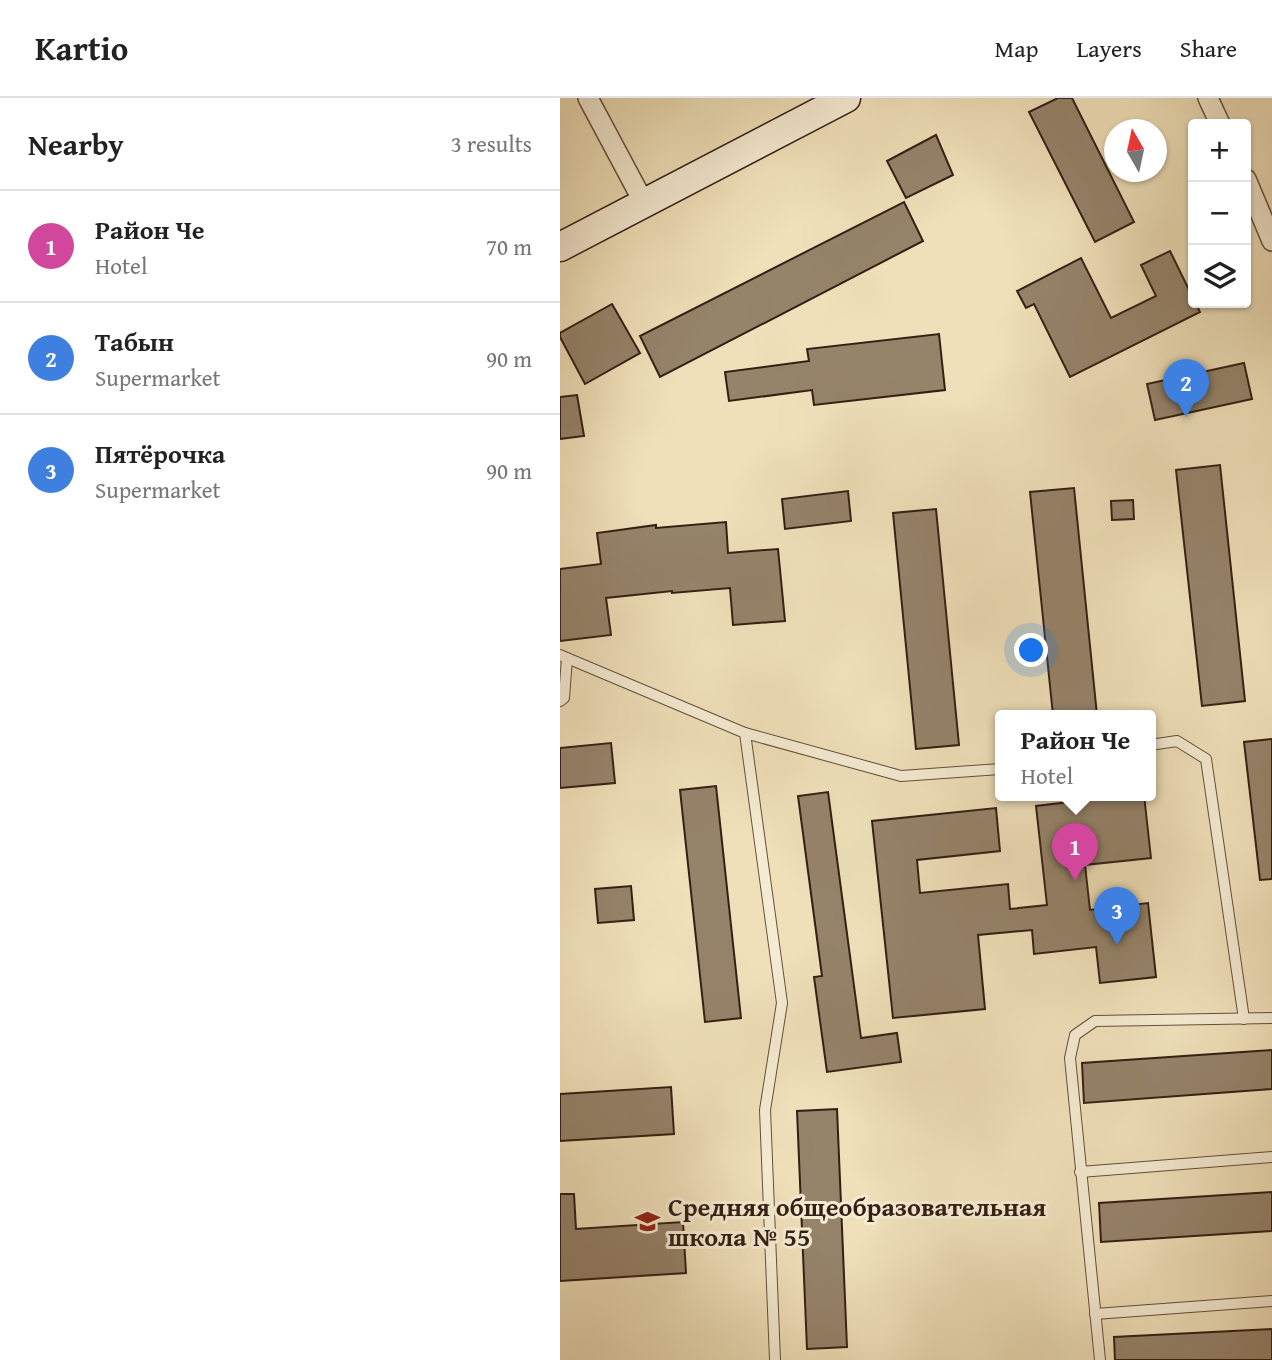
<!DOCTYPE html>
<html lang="en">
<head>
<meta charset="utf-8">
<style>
	:root { --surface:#fff; --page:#f2f2f2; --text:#222; --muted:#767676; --line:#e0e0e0; --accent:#8f2418 }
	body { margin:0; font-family:"Gentium Book Plus",serif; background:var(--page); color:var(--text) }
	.controls { position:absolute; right:21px; top:21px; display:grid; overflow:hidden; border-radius:7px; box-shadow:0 2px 5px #0004 }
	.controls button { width:63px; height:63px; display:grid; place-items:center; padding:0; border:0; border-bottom:2px solid var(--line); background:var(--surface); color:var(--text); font:35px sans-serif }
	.compass { position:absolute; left:544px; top:21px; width:63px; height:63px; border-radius:50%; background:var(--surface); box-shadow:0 2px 5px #0004; rotate:351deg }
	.you { position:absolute; left:472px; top:553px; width:24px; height:24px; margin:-18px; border:5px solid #fff; border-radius:50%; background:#1a73e8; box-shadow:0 0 0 10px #1a73e833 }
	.badge { display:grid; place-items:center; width:46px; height:46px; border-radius:50%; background:var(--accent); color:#fff; font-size:23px; font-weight:700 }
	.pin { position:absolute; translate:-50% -58px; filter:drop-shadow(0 2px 4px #0008) }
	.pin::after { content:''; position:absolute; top:37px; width:24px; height:21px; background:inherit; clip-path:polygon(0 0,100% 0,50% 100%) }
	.popup { position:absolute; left:435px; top:612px; width:161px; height:91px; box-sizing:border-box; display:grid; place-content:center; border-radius:7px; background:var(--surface); filter:drop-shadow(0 2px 5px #0005); font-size:23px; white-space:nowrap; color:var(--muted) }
	.popup b { font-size:26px; color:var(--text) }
	.popup::after { content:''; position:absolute; left:50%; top:100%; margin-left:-14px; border:14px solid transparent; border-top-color:var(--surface) }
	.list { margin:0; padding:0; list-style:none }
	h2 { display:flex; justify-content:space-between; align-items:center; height:91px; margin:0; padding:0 28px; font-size:30px }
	h2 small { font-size:23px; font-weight:400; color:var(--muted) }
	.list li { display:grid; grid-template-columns:46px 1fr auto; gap:21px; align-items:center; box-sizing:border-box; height:112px; padding:0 28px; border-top:2px solid var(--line) }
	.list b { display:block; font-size:26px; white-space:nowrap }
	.list p { margin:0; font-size:23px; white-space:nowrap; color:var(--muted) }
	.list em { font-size:23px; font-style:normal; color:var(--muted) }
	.icon { flex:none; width:38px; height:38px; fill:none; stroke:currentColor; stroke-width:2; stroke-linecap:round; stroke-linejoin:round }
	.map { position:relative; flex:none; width:712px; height:1262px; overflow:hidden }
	header { display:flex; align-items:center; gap:42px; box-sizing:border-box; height:98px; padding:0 35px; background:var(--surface); border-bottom:2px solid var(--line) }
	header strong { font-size:33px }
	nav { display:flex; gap:38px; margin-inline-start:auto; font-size:24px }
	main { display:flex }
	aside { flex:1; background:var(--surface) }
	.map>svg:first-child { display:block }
	.building { fill:#95836a; stroke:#341f14; stroke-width:2 }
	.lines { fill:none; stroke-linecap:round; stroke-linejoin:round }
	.lane-casing { stroke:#634f3d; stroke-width:12 }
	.street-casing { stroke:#634f3d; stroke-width:22 }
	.secondary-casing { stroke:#341f14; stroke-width:31 }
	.lane { stroke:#f5ebd2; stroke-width:10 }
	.street { stroke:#f5ebd2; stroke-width:19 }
	.secondary { stroke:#f5ebd2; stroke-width:28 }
	.labels { text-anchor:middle; stroke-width:6; stroke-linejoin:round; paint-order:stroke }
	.poi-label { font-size:26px; font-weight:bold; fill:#341f14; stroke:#f5ebd2; text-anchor:start }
</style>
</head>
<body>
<header>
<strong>Kartio</strong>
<nav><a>Map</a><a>Layers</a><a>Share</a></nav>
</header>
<main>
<aside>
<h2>Nearby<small>3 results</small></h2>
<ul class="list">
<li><span class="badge" style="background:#d1479c">1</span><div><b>Район Че</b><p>Hotel</p></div><em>70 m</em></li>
<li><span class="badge" style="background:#3f7fe0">2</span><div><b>Табын</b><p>Supermarket</p></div><em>90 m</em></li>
<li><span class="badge" style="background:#3f7fe0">3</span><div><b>Пятёрочка</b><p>Supermarket</p></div><em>90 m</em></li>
</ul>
</aside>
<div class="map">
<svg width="712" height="1262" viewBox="0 0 712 1262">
	<rect width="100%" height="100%" fill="#efe0b9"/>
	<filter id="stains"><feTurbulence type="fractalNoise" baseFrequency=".00286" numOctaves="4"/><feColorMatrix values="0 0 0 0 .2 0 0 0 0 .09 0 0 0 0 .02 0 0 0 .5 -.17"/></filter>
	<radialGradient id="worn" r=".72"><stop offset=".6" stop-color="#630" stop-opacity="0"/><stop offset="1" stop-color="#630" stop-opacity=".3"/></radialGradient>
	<g class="building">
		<polygon points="498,0 512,0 574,124 535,144 469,14"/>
		<polygon points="376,37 393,77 346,100 327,63"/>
		<polygon points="344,104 363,143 100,279 80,238"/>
		<polygon points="610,153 633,200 633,205 636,205 640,214 510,279 474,206 466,210 457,193 521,160 551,220 596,198 581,167"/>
		<polygon points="52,206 80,255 25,286 0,239 0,235"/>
		<polygon points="379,236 385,292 254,307 252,292 169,303 165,274 249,263 247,251"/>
		<polygon points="684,265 692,301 595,322 587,286"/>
		<polygon points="17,297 24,338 0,341 0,299"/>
		<polygon points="660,367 685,603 642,608 616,372"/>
		<polygon points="514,390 537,617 493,617 470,394"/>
		<polygon points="288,393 291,423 225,431 222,401"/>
		<polygon points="573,402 574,421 552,422 551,403"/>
		<polygon points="376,411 399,647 356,651 333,415"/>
		<polygon points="166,424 168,455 218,451 225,523 173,527 170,490 112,495 112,493 46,500 51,537 0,543 0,471 41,466 37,435 96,427 96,430"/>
		<polygon points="712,641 712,781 700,782 684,644"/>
		<polygon points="51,645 55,685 0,690 0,650"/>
		<polygon points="156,688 181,920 145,924 120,692"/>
		<polygon points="268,694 301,940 337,935 341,964 267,974 254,879 262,878 238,698"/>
		<polygon points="569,697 584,697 591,760 525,767 530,812 588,805 596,879 540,885 536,849 474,856 472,832 418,837 425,911 333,920 312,723 436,710 440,753 357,762 360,795 448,786 450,811 487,807 476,708"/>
		<polygon points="71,788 74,822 38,825 35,791"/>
		<polygon points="712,952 712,991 524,1005 522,965"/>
		<polygon points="111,989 114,1036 0,1043 0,996"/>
		<polygon points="277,1011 287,1249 247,1251 237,1013"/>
		<polygon points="712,1094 712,1133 541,1144 539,1105"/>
		<polygon points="0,1096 14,1096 16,1131 123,1124 126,1175 0,1183"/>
		<polygon points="712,1231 712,1262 555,1262 554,1239"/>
	</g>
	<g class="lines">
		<defs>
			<g id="lane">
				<polyline points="0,557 7,560 4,600 0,603"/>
				<polyline points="7,560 185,635 341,678 440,671"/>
				<polyline points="185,635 222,905 205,1012 215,1262"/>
				<polyline points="590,647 617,643 646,661 684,921"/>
				<polyline points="520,1074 712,1059"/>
				<polyline points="535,1216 712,1203"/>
				<polyline points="540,1262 510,960 515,937 535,923 712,920"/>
			</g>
			<g id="street">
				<polyline points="28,0 84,105"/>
				<polyline points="648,0 660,26"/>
				<polyline points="686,81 712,143"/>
			</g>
			<polyline id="secondary" points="0,149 286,0"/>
		</defs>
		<use href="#lane" class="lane-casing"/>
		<use href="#street" class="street-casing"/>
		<use href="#secondary" class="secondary-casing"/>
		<use href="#lane" class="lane"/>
		<use href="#street" class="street"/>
		<use href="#secondary" class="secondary"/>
	</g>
	<defs>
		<symbol id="school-bare" viewBox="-9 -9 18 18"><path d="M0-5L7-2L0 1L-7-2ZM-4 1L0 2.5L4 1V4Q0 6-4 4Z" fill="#8f2418" stroke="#f5ebd2" stroke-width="2.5" paint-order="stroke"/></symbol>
	</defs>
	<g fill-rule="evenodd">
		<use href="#school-bare" x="70" y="1106" width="35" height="35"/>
	</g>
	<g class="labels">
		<g class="poi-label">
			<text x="108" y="1118">Средняя общеобразовательная<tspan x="108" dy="30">школа № 55</tspan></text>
		</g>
	</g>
	<rect width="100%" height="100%" filter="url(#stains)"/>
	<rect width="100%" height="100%" fill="url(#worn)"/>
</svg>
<div class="controls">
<button>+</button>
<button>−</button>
<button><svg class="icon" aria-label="layers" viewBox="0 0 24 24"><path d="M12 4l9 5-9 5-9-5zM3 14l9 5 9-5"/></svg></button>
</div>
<svg class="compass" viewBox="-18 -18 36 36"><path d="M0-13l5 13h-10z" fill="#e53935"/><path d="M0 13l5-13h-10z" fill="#767676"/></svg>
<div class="you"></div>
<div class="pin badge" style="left:515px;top:783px;background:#d1479c">1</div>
<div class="popup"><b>Район Че</b>Hotel</div>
<div class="pin badge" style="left:626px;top:319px;background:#3f7fe0">2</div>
<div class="pin badge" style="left:557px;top:847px;background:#3f7fe0">3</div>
</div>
</main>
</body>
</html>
